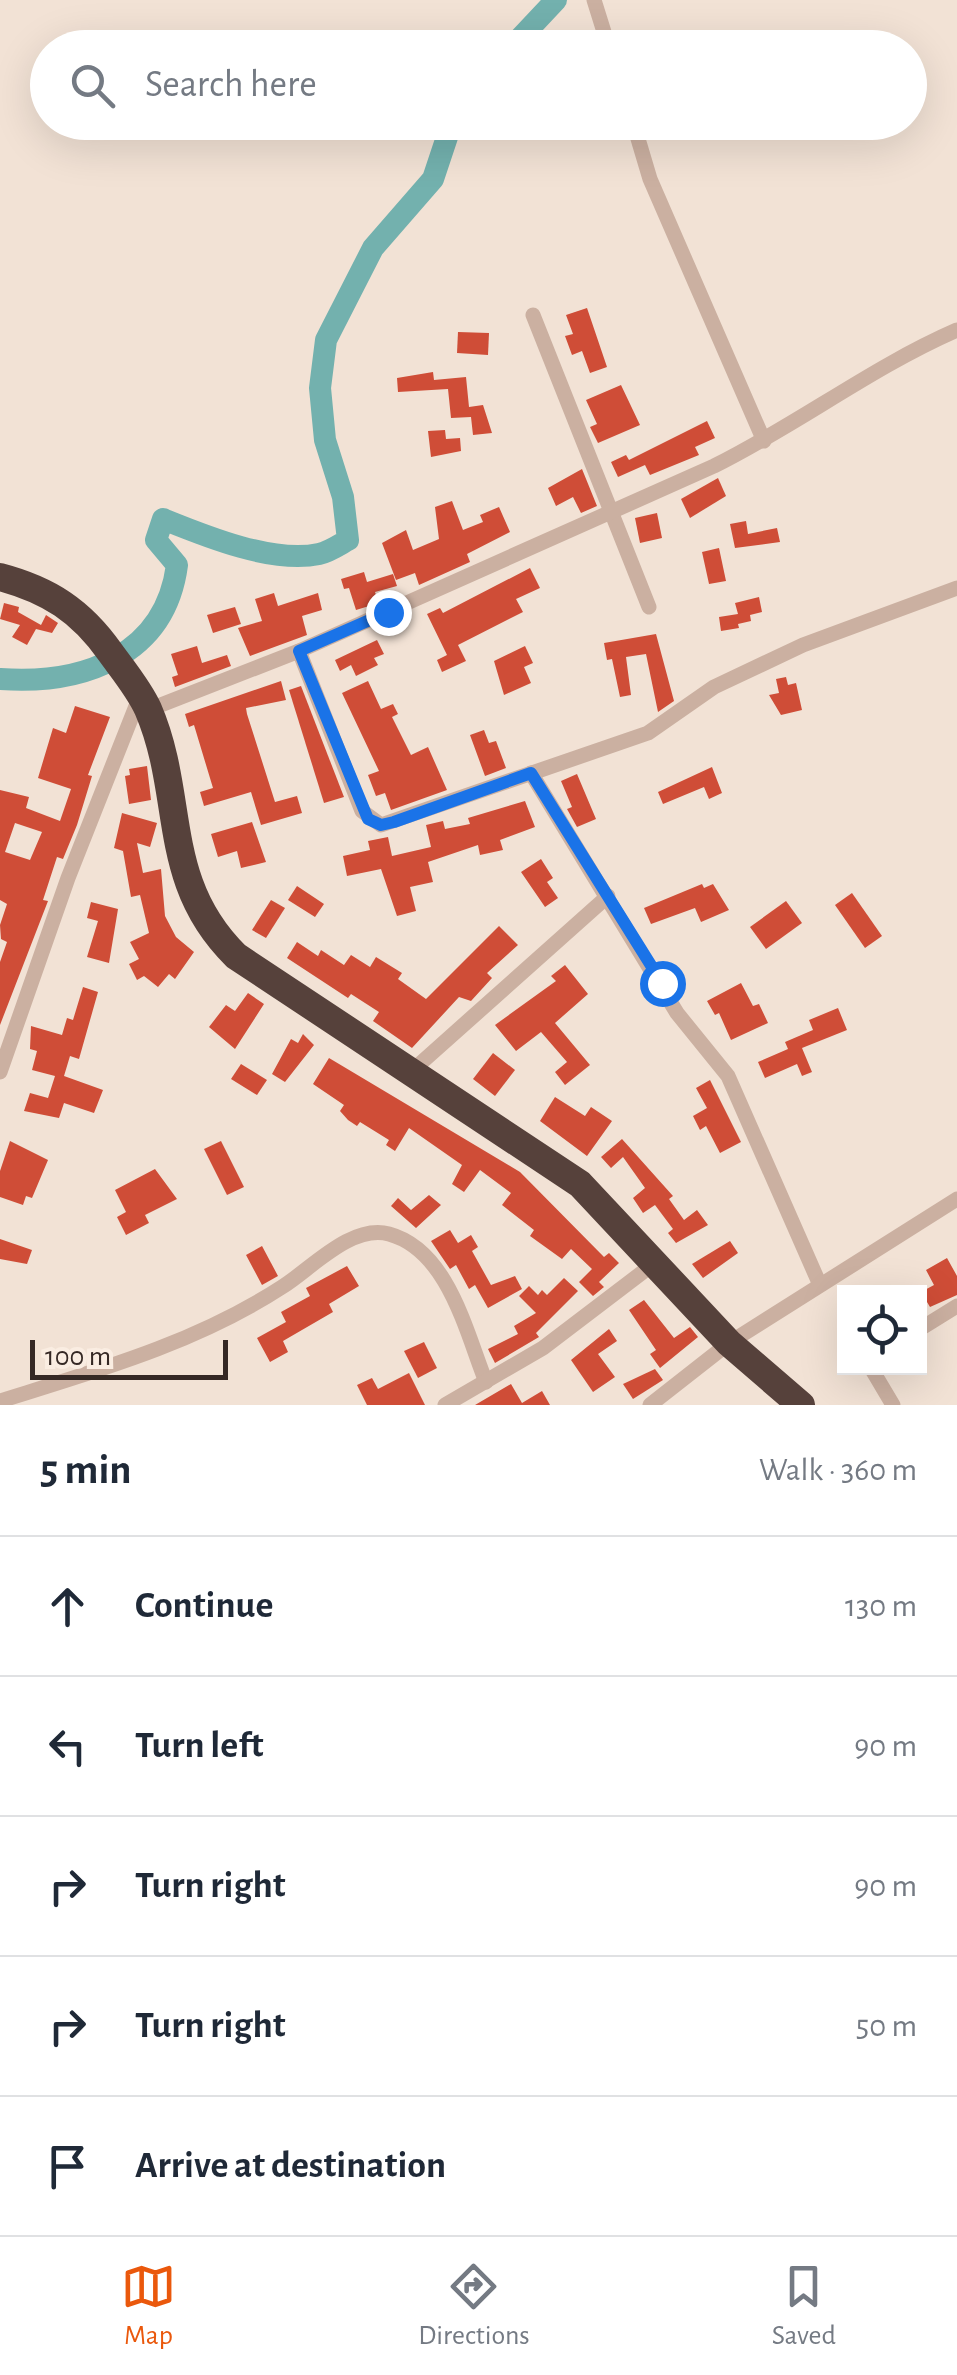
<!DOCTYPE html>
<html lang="en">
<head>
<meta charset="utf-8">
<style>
	:root { --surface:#fff; --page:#f6f6f7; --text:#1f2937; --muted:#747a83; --line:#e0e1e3; --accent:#ea580c }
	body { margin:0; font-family:"Alegreya Sans",sans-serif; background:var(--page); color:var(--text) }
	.controls { position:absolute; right:30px; bottom:30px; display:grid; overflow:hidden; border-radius:0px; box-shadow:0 10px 40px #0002 }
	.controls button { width:90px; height:90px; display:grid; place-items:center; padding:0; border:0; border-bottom:2px solid var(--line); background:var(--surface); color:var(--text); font:50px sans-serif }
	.scale { position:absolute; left:30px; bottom:25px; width:198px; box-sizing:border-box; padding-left:10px; border:5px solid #352824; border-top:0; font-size:28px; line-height:35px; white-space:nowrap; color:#352824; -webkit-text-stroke:8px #faede2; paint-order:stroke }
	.stop { position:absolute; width:30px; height:30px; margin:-22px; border:8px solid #1a73e8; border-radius:50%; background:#fff }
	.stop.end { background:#1a73e8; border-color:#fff; box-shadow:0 2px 10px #0008 }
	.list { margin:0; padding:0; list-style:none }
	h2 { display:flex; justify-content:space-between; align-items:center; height:130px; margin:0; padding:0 40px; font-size:42px }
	h2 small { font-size:32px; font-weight:400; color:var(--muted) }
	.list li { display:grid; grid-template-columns:65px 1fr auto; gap:30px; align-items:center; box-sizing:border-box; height:140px; padding:0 40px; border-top:2px solid var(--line) }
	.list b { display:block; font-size:38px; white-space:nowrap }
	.list em { font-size:32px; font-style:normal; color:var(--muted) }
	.icon { flex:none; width:55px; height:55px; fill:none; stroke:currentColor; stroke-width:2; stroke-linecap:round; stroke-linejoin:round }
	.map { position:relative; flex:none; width:957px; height:1405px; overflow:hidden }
	.search { position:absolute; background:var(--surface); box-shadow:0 10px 40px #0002; left:30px; right:30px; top:30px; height:110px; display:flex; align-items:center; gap:25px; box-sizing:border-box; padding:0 35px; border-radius:55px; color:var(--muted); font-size:38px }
	.sheet { height:830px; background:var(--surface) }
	nav { display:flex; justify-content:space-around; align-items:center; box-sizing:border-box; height:140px; border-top:2px solid var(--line); background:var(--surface); font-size:28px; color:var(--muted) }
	nav a { display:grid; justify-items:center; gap:5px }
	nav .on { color:var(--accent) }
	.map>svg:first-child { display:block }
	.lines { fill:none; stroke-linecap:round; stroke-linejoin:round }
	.river { stroke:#73b1ae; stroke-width:22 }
	.building { fill:#cf4d37; fill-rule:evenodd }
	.street { stroke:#cbb0a1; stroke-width:15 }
	.highway { stroke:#56413b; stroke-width:28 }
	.route { stroke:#1a73e8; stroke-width:12 }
</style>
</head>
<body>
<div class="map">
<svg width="957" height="1405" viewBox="0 0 957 1405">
	<rect width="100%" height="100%" fill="#f2e2d5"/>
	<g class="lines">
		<g class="river">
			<polyline points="511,48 556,0"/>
			<path d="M0,679c83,6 165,-23 177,-114l-21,-25 7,-21c42,17 110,45 156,35 10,-2 20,-9 29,-14l-5,-43 -18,-57 -5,-52 6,-48 47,-92 60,-69 19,-57"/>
		</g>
	</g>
	<g class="building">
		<polygon points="587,308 607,367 590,373 582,351 572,355 565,336 573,334 566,315"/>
		<polygon points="458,332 489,333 488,355 457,353"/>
		<polygon points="433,372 434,380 466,377 469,407 483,405 492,433 473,435 471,417 451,418 448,389 398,392 397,378"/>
		<polygon points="621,385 640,425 598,443 590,427 597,424 586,400"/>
		<polygon points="707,421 715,438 695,447 699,455 650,475 645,465 618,477 611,462 626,455 629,460"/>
		<polygon points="445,430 446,439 460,438 461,451 431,457 428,431"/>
		<polygon points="582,469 597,506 581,513 573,497 556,506 548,488"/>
		<polygon points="718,478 726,496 690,518 681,499"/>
		<polygon points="452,501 463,530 483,522 480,515 499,507 510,532 467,554 470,562 419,585 415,573 396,580 382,543 406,530 413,550 439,539 435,507"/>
		<polygon points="657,513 662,538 640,543 635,518"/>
		<polygon points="746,521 748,534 777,528 780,542 735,548 730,524"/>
		<polygon points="719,548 726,581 709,584 702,552"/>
		<polygon points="530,568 540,588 516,599 523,612 458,645 466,661 442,672 437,660 447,655 427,614 440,608 443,613"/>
		<polygon points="364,572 367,582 393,574 397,586 375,592 379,603 356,610 349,588 344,589 341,579"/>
		<polygon points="274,593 278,606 318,593 322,610 302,616 307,635 250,656 238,628 262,621 255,599"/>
		<polygon points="759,597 762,612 750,615 751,621 738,624 739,628 721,631 719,617 738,614 735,603"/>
		<polygon points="4,603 19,607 18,612 41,625 46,615 58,623 52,633 36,629 27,645 12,637 20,625 0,619"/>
		<polygon points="235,607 241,624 213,633 207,615"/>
		<polygon points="656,634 674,701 658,712 646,654 626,657 631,695 620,697 612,659 607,660 604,643"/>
		<polygon points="377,640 384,654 374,658 378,665 356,676 351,665 340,671 335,660"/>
		<polygon points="197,646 202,663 227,655 231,666 175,687 172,677 178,675 171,654"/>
		<polygon points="525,646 533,663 524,667 531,683 504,695 494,661"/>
		<polygon points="786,677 788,685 796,683 802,710 781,715 769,695 779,693 776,679"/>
		<polygon points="281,681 286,700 246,708 247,714 275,802 297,796 302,813 261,825 251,792 204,806 200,792 213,788 194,725 189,727 185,714"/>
		<polygon points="368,681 381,709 393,704 398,714 392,717 411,755 428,747 447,790 391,810 385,793 376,796 368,775 379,771 342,693"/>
		<polygon points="301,686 344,797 324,803 289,690"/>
		<path d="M75,706l35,11 -22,58 4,1 -15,49 -14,34 -6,-2 -14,43 5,1 -48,124v-63l7,-20 -6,-3 -1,-14 7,-21 -7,-4v-110l29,7 -3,11 34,13 11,-32 -33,-11 15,-50 13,5zM15,823l27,9 -12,28 -25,-8z"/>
		<polygon points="484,730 489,743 496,741 506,768 485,776 470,735"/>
		<polygon points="147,766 151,800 129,804 125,776 130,775 129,769"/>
		<polygon points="712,767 722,793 709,799 704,787 663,804 658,792"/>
		<polygon points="577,774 596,819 577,827 567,809 572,807 561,781"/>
		<polygon points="525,801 535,827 500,840 503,850 480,855 478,845 428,862 433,882 410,887 416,911 397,916 381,869 347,876 343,856 370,850 368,841 388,837 392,856 431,847 426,825 443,821 445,829 470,824 468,818"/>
		<polygon points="122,813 157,823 150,847 137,843 143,873 161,869 165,916 176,937 194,952 175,979 169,974 158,987 144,976 137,980 129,964 139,959 130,942 149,933 140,895 131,897 123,851 114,848"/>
		<polygon points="252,822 266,862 241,868 237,851 218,857 211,834"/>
		<polygon points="541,859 553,878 547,882 558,898 545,907 521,872"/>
		<polygon points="702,884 704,888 713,884 729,910 701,922 695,908 651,924 644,908"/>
		<polygon points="297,886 324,904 315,917 288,900"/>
		<polygon points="852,893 882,936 865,948 835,905"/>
		<polygon points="271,900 285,908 266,938 252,930"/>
		<polygon points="786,901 802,923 766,949 750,927"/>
		<polygon points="91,902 118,909 109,963 87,957 98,921 87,918"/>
		<polygon points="499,926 518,945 487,973 492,978 471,1001 459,997 412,1048 373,1021 379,1012 351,994 348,998 287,958 297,942 318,956 321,950 344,965 351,955 370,967 376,957 402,973 398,979 426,999"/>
		<polygon points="565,965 588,994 555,1023 590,1065 565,1085 555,1072 567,1062 541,1032 516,1051 495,1025 556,981 551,976"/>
		<polygon points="741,983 753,1006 759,1004 768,1023 731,1040 719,1013 715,1015 707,1001"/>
		<polygon points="83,987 98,992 79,1059 70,1056 64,1076 103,1090 94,1113 64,1103 59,1118 24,1111 30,1093 48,1098 55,1076 32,1070 37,1051 30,1049 31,1026 62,1035 67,1018 73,1020"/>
		<polygon points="248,993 264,1004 235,1049 209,1027 226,1005 235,1011"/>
		<polygon points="838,1008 847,1030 802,1048 812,1072 802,1076 797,1064 765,1078 758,1062 788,1049 785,1042 813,1030 809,1020"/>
		<polygon points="303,1034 314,1045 285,1082 272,1074 291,1039 298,1043"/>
		<polygon points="493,1053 515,1070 495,1096 473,1079"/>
		<polygon points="329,1058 520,1172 604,1257 609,1253 619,1263 599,1282 604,1287 593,1296 579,1282 592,1269 571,1249 562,1259 530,1236 534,1230 502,1205 511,1193 480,1170 464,1192 452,1184 462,1165 409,1128 395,1151 386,1145 389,1140 360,1122 357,1126 348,1120 340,1111 344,1105 313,1084"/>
		<polygon points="241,1064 267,1080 257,1095 231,1079"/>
		<polygon points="710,1080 741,1142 720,1153 706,1126 700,1130 693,1116 707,1108 696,1088"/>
		<polygon points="555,1097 585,1116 591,1107 612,1121 587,1156 540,1121"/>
		<polygon points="622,1139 673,1196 669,1199 684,1220 697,1210 708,1225 676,1243 668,1233 673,1229 655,1205 643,1213 633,1198 645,1188 623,1157 611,1168 601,1157"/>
		<polygon points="10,1141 48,1160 32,1198 26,1196 23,1205 0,1197 0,1171"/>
		<polygon points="221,1141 244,1187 227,1195 204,1149"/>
		<polygon points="155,1169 177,1199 145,1215 149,1223 126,1235 117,1217 126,1212 115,1190"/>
		<polygon points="429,1195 441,1205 416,1228 391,1206 398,1198 411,1210"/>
		<polygon points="450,1230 458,1243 471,1235 478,1247 472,1251 491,1285 515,1276 522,1289 488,1308 475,1285 469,1289 456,1265 450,1269 431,1241"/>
		<polygon points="0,1239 32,1250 27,1264 0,1259"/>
		<polygon points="730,1241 738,1253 703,1278 692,1264"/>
		<polygon points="262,1246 278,1276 262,1285 246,1255"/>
		<polygon points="947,1258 957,1276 957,1295 930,1307 921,1292 934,1285 926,1270"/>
		<polygon points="347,1266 359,1286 329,1304 333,1312 283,1341 288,1352 270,1362 257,1338 286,1322 281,1312 310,1296 306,1288"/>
		<polygon points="564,1278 578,1291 536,1333 539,1337 495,1363 488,1349 518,1334 514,1326 536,1313 519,1296 529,1286 538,1295 542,1290 547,1295"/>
		<polygon points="644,1300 674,1338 690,1327 698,1337 660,1368 650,1354 656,1350 629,1310"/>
		<polygon points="609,1329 617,1341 598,1354 615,1377 593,1392 571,1360"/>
		<polygon points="424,1342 437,1368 418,1378 404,1351"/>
		<polygon points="655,1369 663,1380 633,1399 623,1384"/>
		<polygon points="409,1373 425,1405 367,1405 357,1385 372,1378 378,1389"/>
		<polygon points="511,1384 522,1403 542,1391 550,1405 475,1405"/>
	</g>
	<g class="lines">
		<g class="street">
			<polyline points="594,0 609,48"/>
			<polyline points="633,122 650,179 764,441"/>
			<polyline points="533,315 649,607"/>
			<polyline points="299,651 362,811 381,825 648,733 714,687 803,645 957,588"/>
			<path d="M148,710l151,-59 415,-185c83,-41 158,-99 243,-136"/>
			<polyline points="531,773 677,1013 728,1076 820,1285"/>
			<polyline points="413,1070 608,896"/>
			<polyline points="0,1072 68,878 140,696"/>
			<polyline points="920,1329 957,1306"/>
			<polyline points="871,1368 893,1405"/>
			<path d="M0,1401c96,-30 196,-58 282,-114 29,-18 69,-63 107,-53 59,16 77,98 97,148"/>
			<polyline points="445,1405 543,1348 652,1265"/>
			<polyline points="650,1405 729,1343 957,1199"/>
		</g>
		<path class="highway" d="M0,577c49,13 81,34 110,75 13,18 29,37 38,57 38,88 11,171 88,247l344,228 149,159 72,62"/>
	</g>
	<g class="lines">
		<polyline class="route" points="388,612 299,651 368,819 381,825 394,822 531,773 662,983"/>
	</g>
</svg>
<div class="controls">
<button><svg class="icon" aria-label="locate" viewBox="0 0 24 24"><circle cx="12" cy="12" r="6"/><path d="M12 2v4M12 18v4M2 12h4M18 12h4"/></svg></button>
</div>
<div class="scale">100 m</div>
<div class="stop" style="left:662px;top:983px"></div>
<div class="stop end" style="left:388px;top:612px"></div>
<div class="search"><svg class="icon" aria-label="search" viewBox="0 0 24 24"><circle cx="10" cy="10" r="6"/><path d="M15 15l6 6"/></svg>Search here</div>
</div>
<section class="sheet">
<h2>5 min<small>Walk · 360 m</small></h2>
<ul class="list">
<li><svg class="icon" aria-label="ahead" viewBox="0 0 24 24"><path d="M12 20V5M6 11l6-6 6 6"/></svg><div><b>Continue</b></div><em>130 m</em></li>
<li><svg class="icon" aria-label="left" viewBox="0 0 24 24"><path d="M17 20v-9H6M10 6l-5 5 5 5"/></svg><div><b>Turn left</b></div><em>90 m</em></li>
<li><svg class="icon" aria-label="right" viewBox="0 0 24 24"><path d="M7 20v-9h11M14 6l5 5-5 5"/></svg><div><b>Turn right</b></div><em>90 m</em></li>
<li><svg class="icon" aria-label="right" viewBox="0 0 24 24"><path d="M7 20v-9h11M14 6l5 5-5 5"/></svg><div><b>Turn right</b></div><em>50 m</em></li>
<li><svg class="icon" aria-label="arrive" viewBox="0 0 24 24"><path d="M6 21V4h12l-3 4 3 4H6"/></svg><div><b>Arrive at destination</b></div></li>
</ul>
</section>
<nav>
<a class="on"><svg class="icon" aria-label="map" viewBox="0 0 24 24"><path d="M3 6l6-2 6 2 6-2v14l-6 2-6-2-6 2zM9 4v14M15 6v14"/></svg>Map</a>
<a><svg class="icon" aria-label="directions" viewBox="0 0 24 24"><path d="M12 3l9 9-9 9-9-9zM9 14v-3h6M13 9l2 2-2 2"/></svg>Directions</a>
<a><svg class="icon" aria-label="saved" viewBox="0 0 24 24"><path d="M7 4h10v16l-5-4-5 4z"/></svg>Saved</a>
</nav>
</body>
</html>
